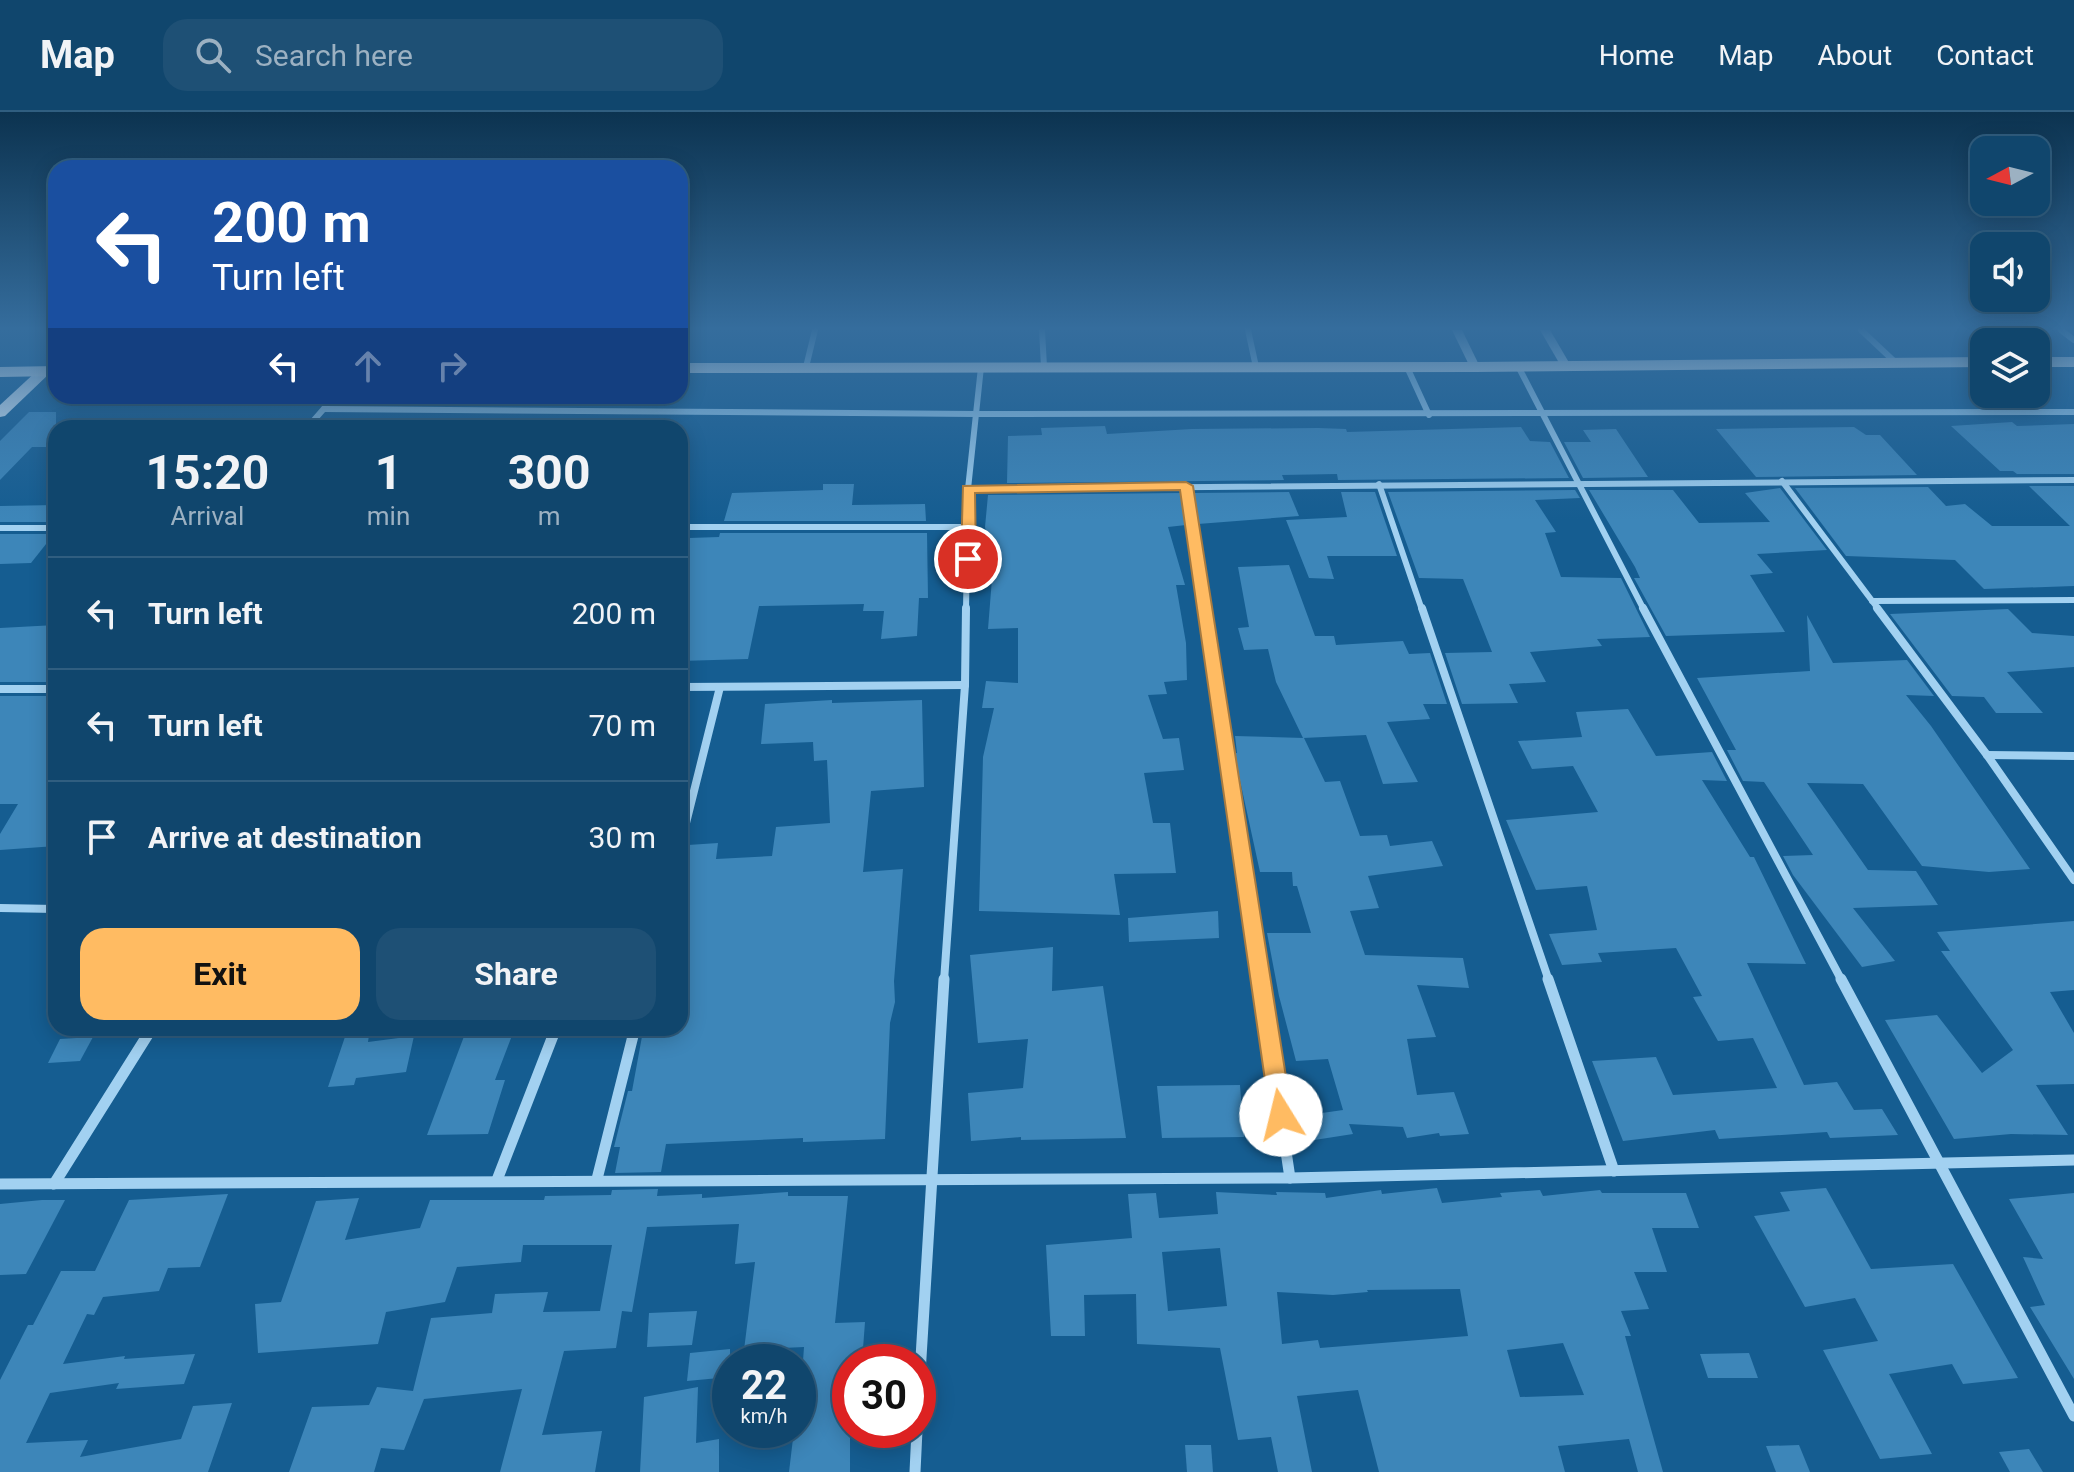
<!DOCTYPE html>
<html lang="en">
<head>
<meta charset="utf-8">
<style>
	:root { --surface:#10466d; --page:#1e5075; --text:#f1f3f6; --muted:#9cb1c2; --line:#305e80; --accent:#ffbb62 }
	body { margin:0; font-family:Roboto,sans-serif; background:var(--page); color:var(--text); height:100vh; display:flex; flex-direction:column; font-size:30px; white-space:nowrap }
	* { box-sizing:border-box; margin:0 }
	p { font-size:26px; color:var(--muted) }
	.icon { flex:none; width:44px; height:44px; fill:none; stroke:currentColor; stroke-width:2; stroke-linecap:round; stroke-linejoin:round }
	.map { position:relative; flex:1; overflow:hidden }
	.sheet { position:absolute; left:48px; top:308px; width:640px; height:616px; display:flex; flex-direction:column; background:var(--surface); border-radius:24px; box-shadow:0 4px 20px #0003,0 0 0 2px var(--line) }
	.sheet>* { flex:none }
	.guide { position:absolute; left:48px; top:48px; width:640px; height:244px; border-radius:24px; box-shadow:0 4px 20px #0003,0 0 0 2px var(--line); background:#1a4fa0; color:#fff; overflow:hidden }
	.needle { width:52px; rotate:263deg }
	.tools { position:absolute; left:1970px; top:24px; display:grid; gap:16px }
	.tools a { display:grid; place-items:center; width:80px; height:80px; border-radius:16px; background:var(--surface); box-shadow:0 4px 20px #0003,0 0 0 2px var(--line); font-size:40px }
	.speed { position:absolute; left:712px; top:1232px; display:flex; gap:16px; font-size:40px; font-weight:700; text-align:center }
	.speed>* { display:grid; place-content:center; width:104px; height:104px; border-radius:50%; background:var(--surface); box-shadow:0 4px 20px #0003,0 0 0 2px var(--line); line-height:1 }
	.speed small { font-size:20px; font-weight:400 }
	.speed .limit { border:12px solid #d22; background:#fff; color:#111 }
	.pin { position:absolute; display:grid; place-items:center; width:68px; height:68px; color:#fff; margin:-34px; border:4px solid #fff; border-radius:50%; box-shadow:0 2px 8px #0007 }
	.me { position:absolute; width:88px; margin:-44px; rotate:351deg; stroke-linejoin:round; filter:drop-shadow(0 0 6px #0008) }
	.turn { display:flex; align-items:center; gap:28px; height:168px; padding:0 32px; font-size:36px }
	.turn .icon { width:104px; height:104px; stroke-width:2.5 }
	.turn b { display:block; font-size:56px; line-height:68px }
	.lanes { display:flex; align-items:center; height:76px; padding:0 32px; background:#0003; justify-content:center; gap:40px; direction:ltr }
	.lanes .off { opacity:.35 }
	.eta { display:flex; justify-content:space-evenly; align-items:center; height:136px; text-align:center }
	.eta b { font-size:48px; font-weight:700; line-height:56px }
	.action { display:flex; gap:16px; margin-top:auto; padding:16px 32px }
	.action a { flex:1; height:92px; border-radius:24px; background:var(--accent); color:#111; font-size:32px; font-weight:700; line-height:92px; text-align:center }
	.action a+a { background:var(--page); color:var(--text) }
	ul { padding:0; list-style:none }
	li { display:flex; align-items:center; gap:24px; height:112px; padding:0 32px; border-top:2px solid var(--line) }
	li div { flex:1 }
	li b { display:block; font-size:30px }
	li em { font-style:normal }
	header { display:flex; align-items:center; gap:48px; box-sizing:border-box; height:112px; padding:0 40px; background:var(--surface); border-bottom:2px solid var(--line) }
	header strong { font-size:38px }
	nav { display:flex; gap:44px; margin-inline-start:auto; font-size:28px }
	.search { width:560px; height:72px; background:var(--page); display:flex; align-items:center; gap:20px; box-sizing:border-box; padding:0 28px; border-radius:24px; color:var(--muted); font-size:30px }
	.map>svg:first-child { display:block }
	.building { fill:#3d86b9; fill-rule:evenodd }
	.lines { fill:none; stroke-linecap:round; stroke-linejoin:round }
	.street-far2 { stroke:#a2d1f1; stroke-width:6 }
	.street-far1 { stroke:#a2d1f1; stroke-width:8 }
	.street { stroke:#a2d1f1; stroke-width:11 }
	.secondary { fill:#d1e9fb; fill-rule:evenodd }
	.primary { fill:#ecf6ff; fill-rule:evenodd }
	.highway { fill:#fff; fill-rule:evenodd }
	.route { fill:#ffbb62; stroke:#a67a40; stroke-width:2 }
</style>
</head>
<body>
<header>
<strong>Map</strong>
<div class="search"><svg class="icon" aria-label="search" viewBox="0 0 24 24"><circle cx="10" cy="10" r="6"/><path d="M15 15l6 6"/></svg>Search here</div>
<nav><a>Home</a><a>Map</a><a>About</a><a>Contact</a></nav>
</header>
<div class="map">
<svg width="2074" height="1360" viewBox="0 0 2074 1360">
	<rect width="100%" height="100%" fill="#155d91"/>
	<g class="building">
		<polygon points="29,300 56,300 56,335 32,335 0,368 0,329"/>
		<polygon points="2012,310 2017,314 2074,312 2074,362 2017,362 2013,359 2000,359 1951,314"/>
		<polygon points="1105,314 1107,322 1192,317 1318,316 1346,317 1347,320 1521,315 1530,329 1550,330 1569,366 1338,368 1337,362 1282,363 1284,368 1007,371 1008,324 1042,323 1041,316"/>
		<polygon points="1854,315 1866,323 1880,323 1917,363 1756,365 1716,317"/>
		<polygon points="1616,317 1648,365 1583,366 1564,330 1591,330 1583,318"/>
		<polygon points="823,372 854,372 852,393 925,392 926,409 724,409 732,381 823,378"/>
		<polygon points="2029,374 2074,374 2074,474 1984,477 1955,448 1846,444 1795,376 1928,375 1946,394 1965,392 1992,414 2070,414"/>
		<polygon points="1780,376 1827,438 1757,442 1773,461 1750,463 1785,520 1666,524 1634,466 1640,466 1635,455 1589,378 1673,378 1699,411 1770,410 1745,381"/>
		<polygon points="1575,378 1580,386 1535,388 1556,420 1545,421 1561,465 1621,466 1650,525 1597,527 1602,534 1530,540 1546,570 1509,572 1518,591 1462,592 1445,541 1492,540 1463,467 1419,466 1388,380"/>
		<polygon points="1289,380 1299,404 1198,412 1193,381"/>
		<polygon points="1341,380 1375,380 1397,444 1327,444 1334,467 1309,466 1286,408 1347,405"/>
		<polygon points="1181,381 1186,413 1168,415 1185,473 1176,473 1186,531 1187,568 1164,570 1167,582 1148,583 1163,627 1179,626 1184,658 1144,661 1153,711 1170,711 1176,761 1114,762 1120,803 979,799 983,645 994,596 982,596 986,569 1018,571 1018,516 988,517 993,454 985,415 988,383"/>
		<polygon points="56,393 56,410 0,410 0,394"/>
		<polygon points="720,421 927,421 928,486 919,486 917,524 881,527 884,499 863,499 864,492 759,494 748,547 680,549 680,447 684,446 689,426 719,425"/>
		<polygon points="0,422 54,422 31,451 0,452"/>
		<polygon points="1289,453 1315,524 1334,524 1336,533 1403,529 1409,542 1430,541 1447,592 1423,592 1430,607 1387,610 1418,670 1383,672 1366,623 1303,626 1276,570 1268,537 1244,538 1238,516 1249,515 1238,455"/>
		<polygon points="2008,497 2032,521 2074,524 2074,555 2007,560 2043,601 1996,601 1984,585 1952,584 1890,502"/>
		<polygon points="1807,503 1833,551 1907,548 1934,584 1906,583 1931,614 2030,757 1989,760 1922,754 1863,672 1807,671 1868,758 1916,759 1938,793 1853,796 1895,849 1862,855 1793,763 1783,744 1813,743 1764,670 1743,669 1727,638 1736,638 1697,566 1810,559"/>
		<polygon points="56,513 56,570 0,570 0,516"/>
		<polygon points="0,584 56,584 56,734 0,738 0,722 18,692 0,692"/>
		<polygon points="832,588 832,591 922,588 924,675 871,679 863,760 903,757 894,869 895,890 890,911 885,1027 803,1030 803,1026 666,1032 661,1060 615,1061 620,1035 614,1035 628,979 632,979 643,919 680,916 680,742 686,739 688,733 718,731 716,747 772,744 776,715 830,711 827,648 814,649 813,630 761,632 765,592"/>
		<polygon points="1628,597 1656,644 1712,640 1727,669 1702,668 1750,745 1754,745 1806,852 1747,851 1804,973 1837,970 1854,998 1882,997 1898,1023 1830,1026 1827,1020 1719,1027 1715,1018 1623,1029 1592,949 1656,945 1673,983 1777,976 1753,926 1718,929 1693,885 1702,884 1676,836 1598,841 1602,850 1562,853 1549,822 1597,818 1587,774 1536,778 1506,708 1598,700 1573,654 1532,657 1518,629 1582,625 1576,600"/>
		<polygon points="1235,624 1304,626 1325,670 1340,669 1360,724 1387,723 1390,734 1432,729 1443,754 1368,764 1379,796 1350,799 1365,843 1463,846 1469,876 1417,873 1436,925 1407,927 1417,983 1454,980 1469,1022 1440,1024 1439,1021 1407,1026 1403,1015 1349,1012 1353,1022 1308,1029 1301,1004 1343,998 1328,947 1296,949 1279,884 1267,821 1311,821 1297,774 1293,774 1292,760 1260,760 1234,641 1237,641"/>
		<polygon points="1218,799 1219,826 1129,830 1128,806"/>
		<polygon points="2074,809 2074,878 2050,880 2074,921 2074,972 2036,973 2068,1023 2011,1022 1954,1027 1885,908 1937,903 1982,961 2013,938 1941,839 1950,839 1937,820"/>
		<polygon points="1053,835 1052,879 1103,874 1126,1026 1021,1028 1021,1025 971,1029 968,981 1023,976 1028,927 978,931 970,843"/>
		<polygon points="348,916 370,916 368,930 414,924 406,960 356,966 354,973 328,975"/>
		<polygon points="466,919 513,921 495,968 505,968 488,1022 427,1023"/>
		<polygon points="93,925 80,949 48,951 60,927"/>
		<polygon points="1240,973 1244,1025 1162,1026 1157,974"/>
		<path d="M1437,1076l5,15 60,-6 -2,-4 40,-3 3,6 57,-6 2,3h84l13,35h-47l15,44h-33l15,37 -28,2 10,25h-6l38,136h-25l-9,-33 -71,7 7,26h-186l-21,-82 -61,6 15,76h-34l-7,-35 -33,3 -18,-92 -83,-4 -1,-50 -52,1 1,41h-34l-5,-91 86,-7 -4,-44 28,-1 3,25 59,-4 -2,-22 61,3 -1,-3 49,1 1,5 55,-8 1,4zM1220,1136l7,58 -59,5 -6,-59zM1460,1177l8,47 -148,12 -2,-8 -36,4 -5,-52 56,3 35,-3 -1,-2zM1563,1231l21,52 -64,2 -13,-47z"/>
		<polygon points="1826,1076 1871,1157 1953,1152 2018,1266 1963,1272 1952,1252 1889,1262 1932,1342 1880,1347 1823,1238 1878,1229 1855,1186 1805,1195 1754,1104 1790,1099 1780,1080"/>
		<polygon points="658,1077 657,1084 702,1082 702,1086 788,1080 788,1084 848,1084 835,1211 865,1210 862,1250 850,1250 850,1360 789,1360 794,1318 798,1318 804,1235 744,1238 755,1150 735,1152 739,1112 647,1115 632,1200 622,1199 616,1236 564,1239 542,1323 602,1319 595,1360 500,1360 522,1277 424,1287 404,1338 381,1336 374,1360 289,1360 312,1295 369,1293 377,1275 413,1279 431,1206 492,1201 495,1182 548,1180 543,1200 600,1199 612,1133 523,1133 521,1150 457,1155 445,1190 386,1200 378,1232 258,1241 255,1192 281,1190 316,1089 359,1086 345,1128 420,1116 430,1088 544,1088 545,1084 611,1083 612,1078"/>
		<polygon points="2074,1081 2074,1267 2030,1195 2045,1193 2023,1145 2043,1147 2009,1087"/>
		<polygon points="228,1082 200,1155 168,1156 159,1179 103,1185 94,1203 87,1202 63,1252 125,1244 124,1247 195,1242 184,1272 116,1277 119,1271 50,1281 26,1331 88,1328 80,1345 181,1327 193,1294 232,1291 208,1360 0,1360 0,1268 28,1213 33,1213 61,1159 95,1159 129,1088"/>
		<polygon points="42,1088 65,1088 26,1162 0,1163 0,1092"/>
		<polygon points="697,1199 692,1233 647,1235 649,1201"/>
		<polygon points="730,1237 730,1265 687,1269 690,1241"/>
		<polygon points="1749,1241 1758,1266 1708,1266 1700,1242"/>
		<polygon points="698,1275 696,1331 719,1327 719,1360 640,1360 644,1285"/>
		<polygon points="1185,1333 1211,1333 1213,1360 1187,1360"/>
		<polygon points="1799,1333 1810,1360 1776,1360 1766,1334"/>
		<polygon points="2029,1337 2043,1360 2010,1360 1999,1340"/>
	</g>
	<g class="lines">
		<g class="street-far2">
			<polyline points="1042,218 1044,255"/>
			<polyline points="1248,218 1256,255"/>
			<polyline points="1861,218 1895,250"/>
			<polyline points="2061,218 2074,228"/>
			<polyline points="1518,254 1644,498"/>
			<polyline points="806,255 815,218"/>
			<polyline points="1407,255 1429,303"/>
			<polyline points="324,297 976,302 2074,300"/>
			<polyline points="307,316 335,284"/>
			<polyline points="1782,369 1879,498"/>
			<polyline points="1379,372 1422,498"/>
			<polyline points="1186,374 1205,498"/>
			<polyline points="968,377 2074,368"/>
			<polyline points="680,415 969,415"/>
			<polyline points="0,416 56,416"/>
			<polyline points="1872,489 2074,488"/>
			<polyline points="966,498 968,377 981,255"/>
		</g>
		<g class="street-far1">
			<polyline points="1204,496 1260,869"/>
			<polyline points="1422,496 1549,869"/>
			<polyline points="1643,496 1842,869"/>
			<polyline points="1877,496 1987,643 2074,768"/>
			<polyline points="680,575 965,573"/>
			<polyline points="0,577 56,577"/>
			<polyline points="1987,643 2074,644"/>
			<polyline points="680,735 720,575"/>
			<polyline points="0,796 56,797"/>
			<polyline points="944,869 965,573 966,496"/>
		</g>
		<g class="street">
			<polyline points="1260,867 1290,1066"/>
			<polyline points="1548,867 1614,1059"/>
			<polyline points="1841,867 2074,1304"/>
			<polyline points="597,1067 635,916"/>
			<polyline points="497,1068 556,916"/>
			<polyline points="0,1072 1290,1066 2074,1048"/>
			<polyline points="54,1072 152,916"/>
			<polyline points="918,1295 944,867"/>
			<polyline points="915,1360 917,1318"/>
		</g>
		<g class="secondary">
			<polygon points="1452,218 1462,218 1480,255 1479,257 1470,255"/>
			<polygon points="1540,218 1550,218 1571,254 1570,256 1562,256"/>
		</g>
		<polygon class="primary" points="39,257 51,260 5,304 0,305 0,293"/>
		<g class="highway">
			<polygon points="1984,245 1984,255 1475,260 680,261 680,251 1475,250"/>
			<rect x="2036" y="245" width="38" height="10"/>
			<polygon points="56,254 56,264 0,265 0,255"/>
		</g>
	</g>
	<linearGradient id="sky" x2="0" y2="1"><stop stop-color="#0c3350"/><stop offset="0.53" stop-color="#356d9d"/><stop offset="1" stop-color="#356d9d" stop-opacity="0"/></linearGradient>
	<rect width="2074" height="408" fill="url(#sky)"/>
	<polygon class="route" points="1186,370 1193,374 1292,1003 1289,1011 1281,1014 1273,1011 1270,1003 1180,378 975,381 976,447 968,451 961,447 963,374"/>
</svg>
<div class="tools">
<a><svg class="needle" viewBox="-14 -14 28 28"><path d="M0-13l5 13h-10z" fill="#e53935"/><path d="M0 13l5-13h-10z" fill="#9cb1c2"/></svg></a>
<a><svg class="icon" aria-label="sound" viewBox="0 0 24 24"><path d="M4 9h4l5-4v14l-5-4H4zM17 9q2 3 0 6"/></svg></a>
<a><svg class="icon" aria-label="layers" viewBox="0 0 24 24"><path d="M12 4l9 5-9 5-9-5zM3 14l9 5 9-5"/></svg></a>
</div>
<div class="speed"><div>22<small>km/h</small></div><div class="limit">30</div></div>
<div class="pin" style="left:968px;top:447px;background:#d93025"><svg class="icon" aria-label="arrive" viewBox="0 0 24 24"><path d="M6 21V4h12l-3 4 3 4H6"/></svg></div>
<svg class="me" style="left:1281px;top:1003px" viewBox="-20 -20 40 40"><circle r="19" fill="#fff"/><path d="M0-13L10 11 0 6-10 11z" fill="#ffbb62"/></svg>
<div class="guide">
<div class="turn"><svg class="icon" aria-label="left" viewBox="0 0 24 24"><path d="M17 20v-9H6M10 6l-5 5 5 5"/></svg><div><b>200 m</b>Turn left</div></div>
<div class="lanes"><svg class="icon" aria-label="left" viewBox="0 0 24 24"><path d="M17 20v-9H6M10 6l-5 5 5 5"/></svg><svg class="icon off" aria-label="ahead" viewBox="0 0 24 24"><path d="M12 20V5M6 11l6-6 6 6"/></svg><svg class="icon off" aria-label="right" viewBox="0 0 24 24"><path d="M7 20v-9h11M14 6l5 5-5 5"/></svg></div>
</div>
<section class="sheet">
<div class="eta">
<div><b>15:20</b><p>Arrival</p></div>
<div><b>1</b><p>min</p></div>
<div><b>300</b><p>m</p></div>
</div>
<ul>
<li><svg class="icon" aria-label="left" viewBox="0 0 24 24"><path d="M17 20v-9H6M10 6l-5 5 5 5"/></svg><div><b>Turn left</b></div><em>200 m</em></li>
<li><svg class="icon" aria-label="left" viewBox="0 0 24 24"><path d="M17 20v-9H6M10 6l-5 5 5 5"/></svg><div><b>Turn left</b></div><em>70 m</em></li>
<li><svg class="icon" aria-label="arrive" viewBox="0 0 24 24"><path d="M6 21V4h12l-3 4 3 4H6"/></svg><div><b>Arrive at destination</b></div><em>30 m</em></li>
</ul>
<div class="action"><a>Exit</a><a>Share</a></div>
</section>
</div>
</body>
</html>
